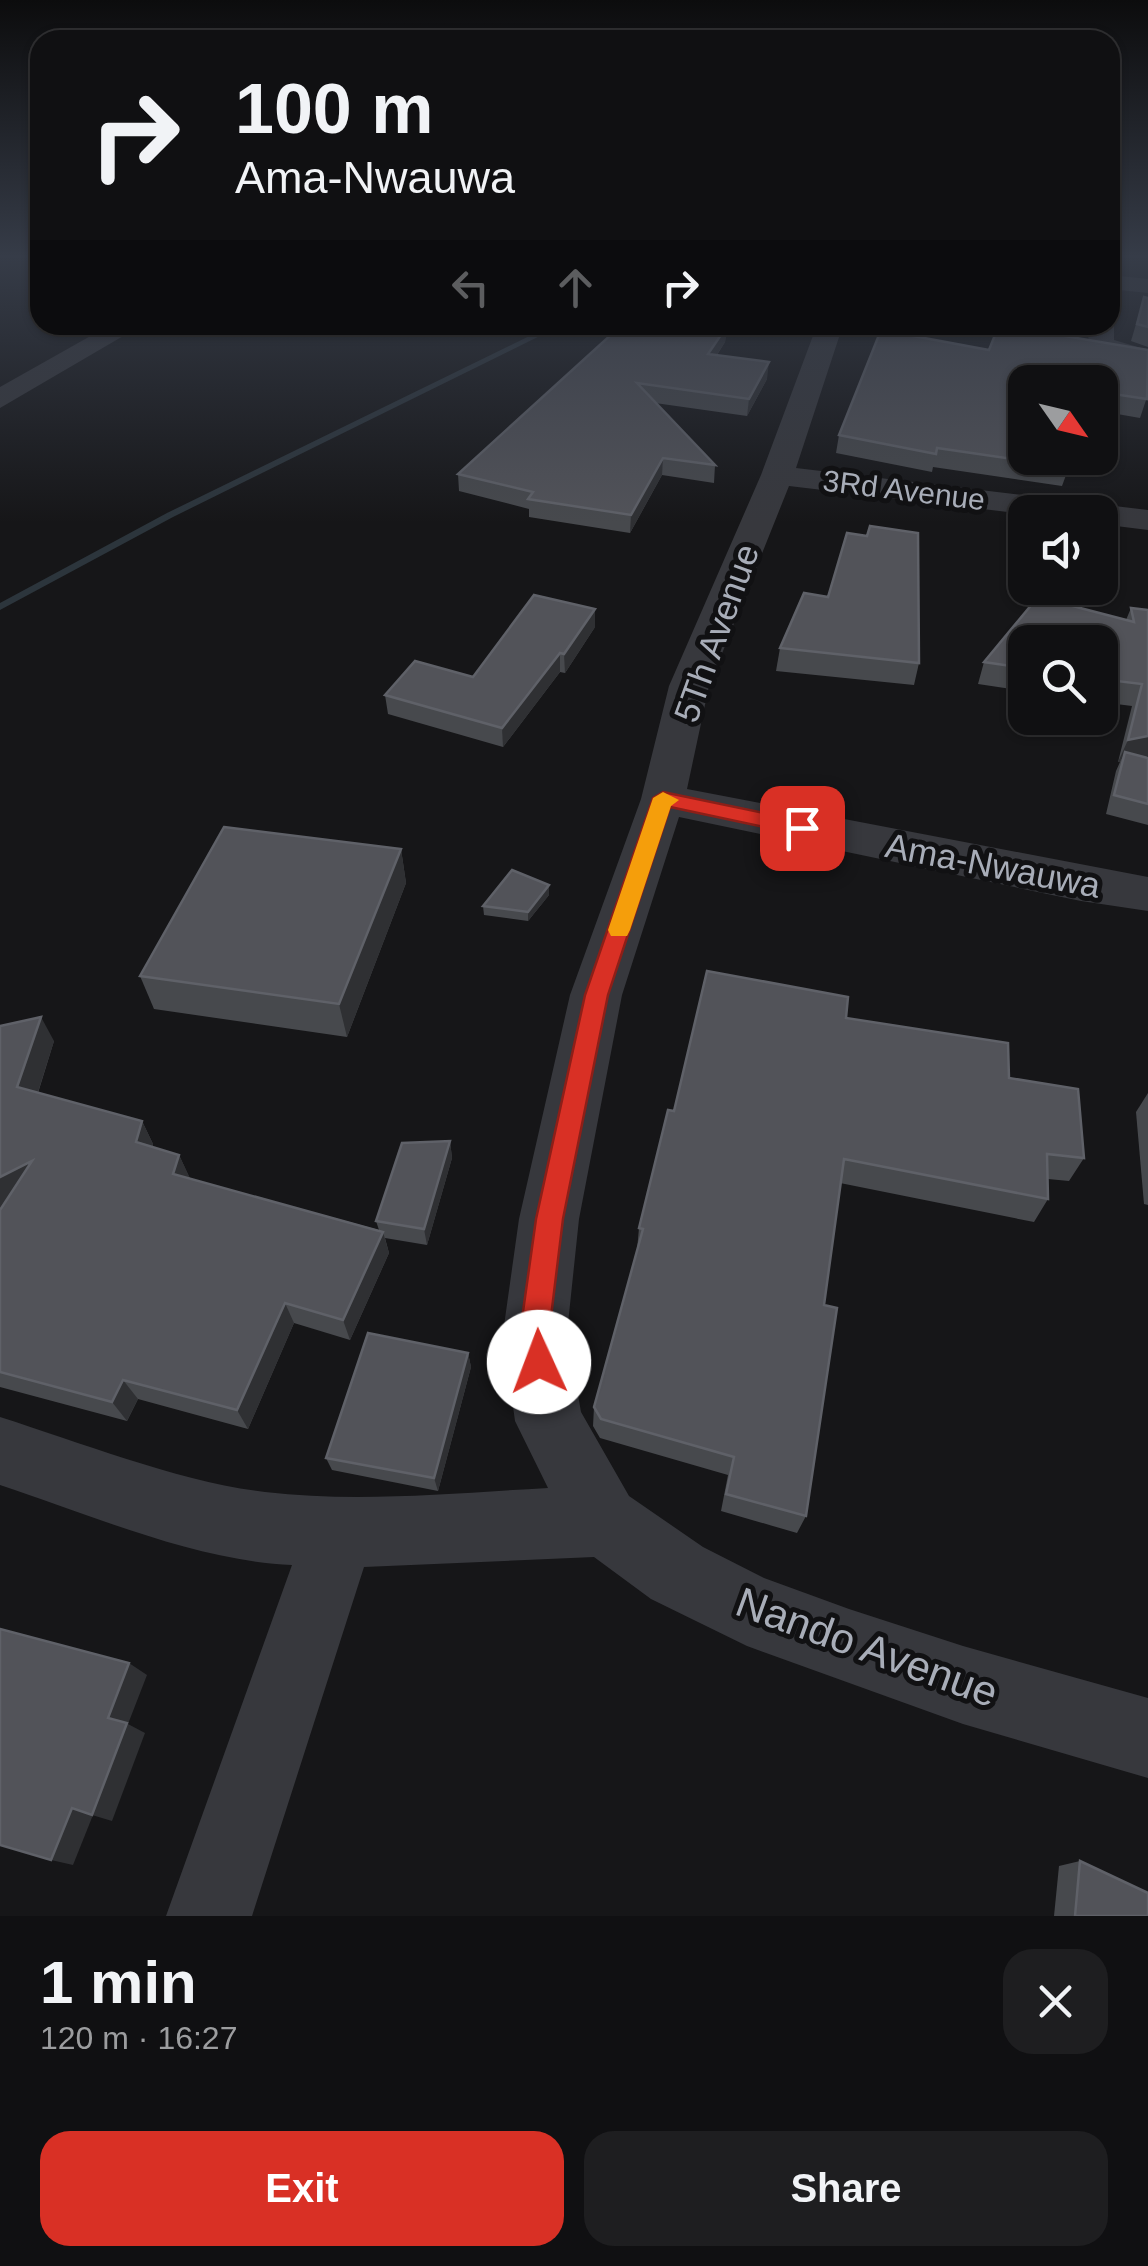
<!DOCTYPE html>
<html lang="en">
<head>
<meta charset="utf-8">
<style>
	:root { --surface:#101012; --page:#1e1e20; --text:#f1f3f6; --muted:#9c9d9f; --line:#303032; --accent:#d93025 }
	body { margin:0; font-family:Helvetica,sans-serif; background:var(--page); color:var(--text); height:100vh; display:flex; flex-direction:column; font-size:38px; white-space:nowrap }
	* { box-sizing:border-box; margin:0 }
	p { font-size:32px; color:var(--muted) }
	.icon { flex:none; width:55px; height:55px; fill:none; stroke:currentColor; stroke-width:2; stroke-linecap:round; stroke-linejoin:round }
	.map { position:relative; height:1916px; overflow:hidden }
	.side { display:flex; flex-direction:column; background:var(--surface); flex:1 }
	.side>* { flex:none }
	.top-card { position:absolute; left:30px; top:30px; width:1090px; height:305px; border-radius:30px; box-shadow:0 2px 8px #0004,0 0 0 2px var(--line); background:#101012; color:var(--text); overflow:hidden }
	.needle { width:65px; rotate:124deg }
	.fabs { position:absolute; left:1008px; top:365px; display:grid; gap:20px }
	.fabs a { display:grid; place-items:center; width:110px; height:110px; border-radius:20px; background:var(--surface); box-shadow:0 2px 8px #0004,0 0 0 2px var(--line); font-size:50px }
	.pin { position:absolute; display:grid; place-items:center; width:85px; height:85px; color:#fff; margin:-42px; border-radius:20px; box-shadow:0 5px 15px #0006 }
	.me { position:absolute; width:110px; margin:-55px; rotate:358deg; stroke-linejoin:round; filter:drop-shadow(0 0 8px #0008) }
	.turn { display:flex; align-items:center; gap:35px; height:210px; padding:0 40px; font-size:45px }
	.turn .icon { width:130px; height:130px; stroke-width:2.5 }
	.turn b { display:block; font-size:70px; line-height:85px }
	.lanes { display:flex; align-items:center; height:95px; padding:0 40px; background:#0003; justify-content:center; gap:50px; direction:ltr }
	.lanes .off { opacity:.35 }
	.round { display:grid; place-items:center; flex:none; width:105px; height:105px; border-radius:30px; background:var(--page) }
	.head { display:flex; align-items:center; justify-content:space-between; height:170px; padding:0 40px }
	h1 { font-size:60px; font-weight:700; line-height:75px }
	.cta { display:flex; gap:20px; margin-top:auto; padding:20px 40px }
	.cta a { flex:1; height:115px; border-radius:30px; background:var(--accent); color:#fff; font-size:40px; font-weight:700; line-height:115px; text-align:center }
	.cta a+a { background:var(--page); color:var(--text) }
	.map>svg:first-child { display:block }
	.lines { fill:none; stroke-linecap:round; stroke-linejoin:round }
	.stream { fill:#2c353c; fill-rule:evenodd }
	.minor { fill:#37383d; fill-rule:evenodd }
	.wall { fill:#47494d }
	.shaded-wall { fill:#2f3033 }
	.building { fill:#525359; stroke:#5f6168; stroke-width:2.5 }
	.route { fill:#d93025; stroke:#8d1f18; stroke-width:2.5 }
	.slow { fill:#f59e0b }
	.labels { text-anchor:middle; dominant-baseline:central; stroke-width:10; stroke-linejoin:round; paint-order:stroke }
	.far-street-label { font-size:30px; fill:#a8adb8; stroke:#111113 }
	.street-label { font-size:35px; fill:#a8adb8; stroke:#111113 }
	.near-street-label { font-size:42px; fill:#a8adb8; stroke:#111113 }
</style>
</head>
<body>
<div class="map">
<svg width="1148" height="1916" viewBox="0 0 1148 1916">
	<rect width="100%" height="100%" fill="#161618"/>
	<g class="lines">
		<polygon class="stream" points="552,325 562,325 173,517 0,610 0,603 167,513"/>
		<g class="minor">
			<polygon points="1110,275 1148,279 1148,293 1110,289"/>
			<path d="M1110,319l4,6v15l34,10v16c-31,-5 -63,-2 -60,-41h22z"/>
			<polygon points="110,325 142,325 0,408 0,387"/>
			<path d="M817,325h26l-47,143 352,42v20l-48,-6v-12l-75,2 -236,-28 -80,200 -22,103 461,88v34l-67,-10 -402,-84 -57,178 -43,224 -12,114 14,79 48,84 74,51 61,31 85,31 114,37 185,52v80l-185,-54 -216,-78 -96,-47 -57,-42 -230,10 -112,349h-86l126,-351c-96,-4 -201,-50 -292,-80v-68c82,26 180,65 265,75 93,11 190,1 283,-4l-33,-67 -12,-88 16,-114 51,-224 71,-196 28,-113 92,-211z"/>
		</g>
	</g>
	<g class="wall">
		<polygon points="1144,297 1148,298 1148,347 1131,341"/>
		<polygon points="727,326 725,342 717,355 767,379 747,416 655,403 715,465 714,483 662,475 630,533 529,517 529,509 459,491 458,474 622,333"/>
		<polygon points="989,350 1148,394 1140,418 1100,411 1100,382 1025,382 1069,467 1062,486 933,467 932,472 836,453 839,435"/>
		<polygon points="828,597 919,663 914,685 776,671 780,648"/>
		<polygon points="1038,597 1126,620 1131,608 1148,610 1148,756 1144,757 1148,758 1148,825 1106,814 1116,771 1120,762 1118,762 1132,706 1100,702 1100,642 1025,642 1025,691 978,684 984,662"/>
		<polygon points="595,627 565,673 560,672 503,747 388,714 385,695 473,677"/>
		<polygon points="401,849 406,883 347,1037 154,1009 140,976"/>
		<polygon points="549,895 528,921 484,915 483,906"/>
		<polygon points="846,1018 1084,1158 1069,1181 1048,1179 1048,1199 1034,1222 840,1183 824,1305 806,1516 797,1533 721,1511 728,1475 600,1438 593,1426 594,1407 637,1250 639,1228 674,1111"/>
		<polygon points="0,1026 54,1041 38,1093 142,1121 153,1144 153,1147 179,1155 190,1179 379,1230 376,1221 450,1141 452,1158 427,1245 385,1238 389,1253 350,1340 294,1323 248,1429 138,1399 127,1421 0,1387 0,1210 3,1206 0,1208"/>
		<polygon points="1148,1093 1148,1205 1144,1204 1136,1112"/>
		<polygon points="468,1353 471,1367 438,1491 332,1470 326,1458"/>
		<polygon points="1080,1861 1148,1916 1054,1916 1059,1866"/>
	</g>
	<g class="shaded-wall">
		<polygon points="727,326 725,342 707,370 708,354"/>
		<polygon points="769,362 767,379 747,416 749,399"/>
		<polygon points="663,458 662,475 630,533 631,515"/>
		<polygon points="595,609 595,627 565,673 564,654"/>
		<polygon points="560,653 560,672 503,747 502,728"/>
		<polygon points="1148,736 1148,756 1123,761 1125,752 1120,762 1118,762 1128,740"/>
		<polygon points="401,849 406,883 347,1037 339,1004"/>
		<polygon points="549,885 549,895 528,921 528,912"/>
		<polygon points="41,1017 54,1041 32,1111 17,1087"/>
		<polygon points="142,1121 153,1144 149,1165 136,1142"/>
		<polygon points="450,1141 452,1158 427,1245 424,1229"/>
		<polygon points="179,1155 190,1178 184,1196 173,1174"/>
		<polygon points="32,1161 47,1183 0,1208 0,1177"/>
		<polygon points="383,1232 389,1253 350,1340 343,1320"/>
		<polygon points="285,1303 294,1323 248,1429 237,1410"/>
		<polygon points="468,1353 471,1367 438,1491 434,1478"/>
		<polygon points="123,1380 138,1399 127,1421 112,1402"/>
		<polygon points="129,1663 147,1675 128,1724 145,1733 112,1821 92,1815 108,1718"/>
		<polygon points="72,1808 93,1815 73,1865 51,1860"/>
	</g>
	<g class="building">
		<polygon points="1144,297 1148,298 1148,327 1137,324"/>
		<polygon points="628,325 716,325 727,326 708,354 769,362 749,399 637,383 715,465 663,458 631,515 528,499 533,492 458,474 614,332 622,333"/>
		<polygon points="999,325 1148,350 1147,399 1100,392 1100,382 1025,382 1025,458 1070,458 1069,467 937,448 936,454 839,435 881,330 989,350"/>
		<polygon points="870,526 918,533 919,663 780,648 804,593 828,597 847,533 867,536"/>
		<polygon points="534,595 595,609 564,654 560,653 502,728 385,695 415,661 473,677"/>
		<polygon points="1038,597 1134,622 1131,608 1148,610 1148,736 1128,740 1142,684 1100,679 1100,642 1025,642 1025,668 984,662"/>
		<polygon points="1125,752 1148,758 1148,804 1114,795"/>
		<polygon points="224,827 401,849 339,1004 140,976"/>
		<polygon points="512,870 549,885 528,912 483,906"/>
		<polygon points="707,971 848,997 846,1018 1008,1043 1009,1078 1078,1089 1084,1158 1047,1154 1048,1199 844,1159 824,1305 837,1308 806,1516 726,1494 734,1457 601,1419 594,1407 643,1229 639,1228 668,1110 674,1111"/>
		<polygon points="41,1017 17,1087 142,1121 136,1142 179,1155 173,1174 383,1232 343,1320 285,1303 237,1410 123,1380 112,1402 0,1372 0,1210 32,1161 0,1177 0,1026"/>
		<polygon points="450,1141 424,1229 376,1221 402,1143"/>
		<polygon points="368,1333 468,1353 434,1478 326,1458"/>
		<polygon points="0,1629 129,1663 108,1718 127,1723 92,1815 72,1808 51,1860 0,1845"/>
		<polygon points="1080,1861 1148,1893 1148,1916 1075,1916"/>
	</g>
	<linearGradient id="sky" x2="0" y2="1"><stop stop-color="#0c0c0d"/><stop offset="0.49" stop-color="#363c48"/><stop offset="1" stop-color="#363c48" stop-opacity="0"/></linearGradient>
	<rect width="1148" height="523" fill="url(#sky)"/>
	<polygon class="route" points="663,792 802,821 812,828 802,835 670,807 608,995 563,1219 549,1333 554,1362 550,1373 539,1377 529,1373 520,1333 536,1219 585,995 653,798"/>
	<polygon class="slow" points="663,792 679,800 671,806 630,930 627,936 611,936 608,930 653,798"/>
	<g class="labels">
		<g class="far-street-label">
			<text transform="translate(904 490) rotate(7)">3Rd Avenue</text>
		</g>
		<g class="street-label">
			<text transform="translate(716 633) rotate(-70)">5Th Avenue</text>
			<text transform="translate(993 865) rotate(11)">Ama-Nwauwa</text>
		</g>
		<g class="near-street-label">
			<text transform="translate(867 1647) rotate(20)">Nando Avenue</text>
		</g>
	</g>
</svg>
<div class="fabs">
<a><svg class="needle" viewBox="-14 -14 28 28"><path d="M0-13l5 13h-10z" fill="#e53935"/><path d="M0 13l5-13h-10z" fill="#9c9d9f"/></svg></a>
<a><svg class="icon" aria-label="sound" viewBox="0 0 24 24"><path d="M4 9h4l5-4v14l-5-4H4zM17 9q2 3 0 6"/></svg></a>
<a><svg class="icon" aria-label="search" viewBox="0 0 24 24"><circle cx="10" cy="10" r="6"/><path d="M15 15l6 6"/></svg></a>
</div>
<div class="pin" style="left:802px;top:828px;background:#d93025"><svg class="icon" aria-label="arrive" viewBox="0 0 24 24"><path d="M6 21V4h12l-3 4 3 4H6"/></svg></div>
<svg class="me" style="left:539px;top:1362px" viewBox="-20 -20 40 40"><circle r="19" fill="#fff"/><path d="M0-13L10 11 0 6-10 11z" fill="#d93025"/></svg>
<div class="top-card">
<div class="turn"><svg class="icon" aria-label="right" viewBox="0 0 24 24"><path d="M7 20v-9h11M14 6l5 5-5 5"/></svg><div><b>100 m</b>Ama-Nwauwa</div></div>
<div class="lanes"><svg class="icon off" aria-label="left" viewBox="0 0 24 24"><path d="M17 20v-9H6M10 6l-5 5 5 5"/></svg><svg class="icon off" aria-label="ahead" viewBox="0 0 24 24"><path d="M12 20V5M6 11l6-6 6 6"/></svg><svg class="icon" aria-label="right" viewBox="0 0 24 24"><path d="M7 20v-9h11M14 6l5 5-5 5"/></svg></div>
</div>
</div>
<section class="side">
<div class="head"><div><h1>1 min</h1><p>120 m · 16:27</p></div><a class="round"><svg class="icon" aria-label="close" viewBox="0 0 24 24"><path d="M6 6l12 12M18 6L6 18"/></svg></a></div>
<div class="cta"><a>Exit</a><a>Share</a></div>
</section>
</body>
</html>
